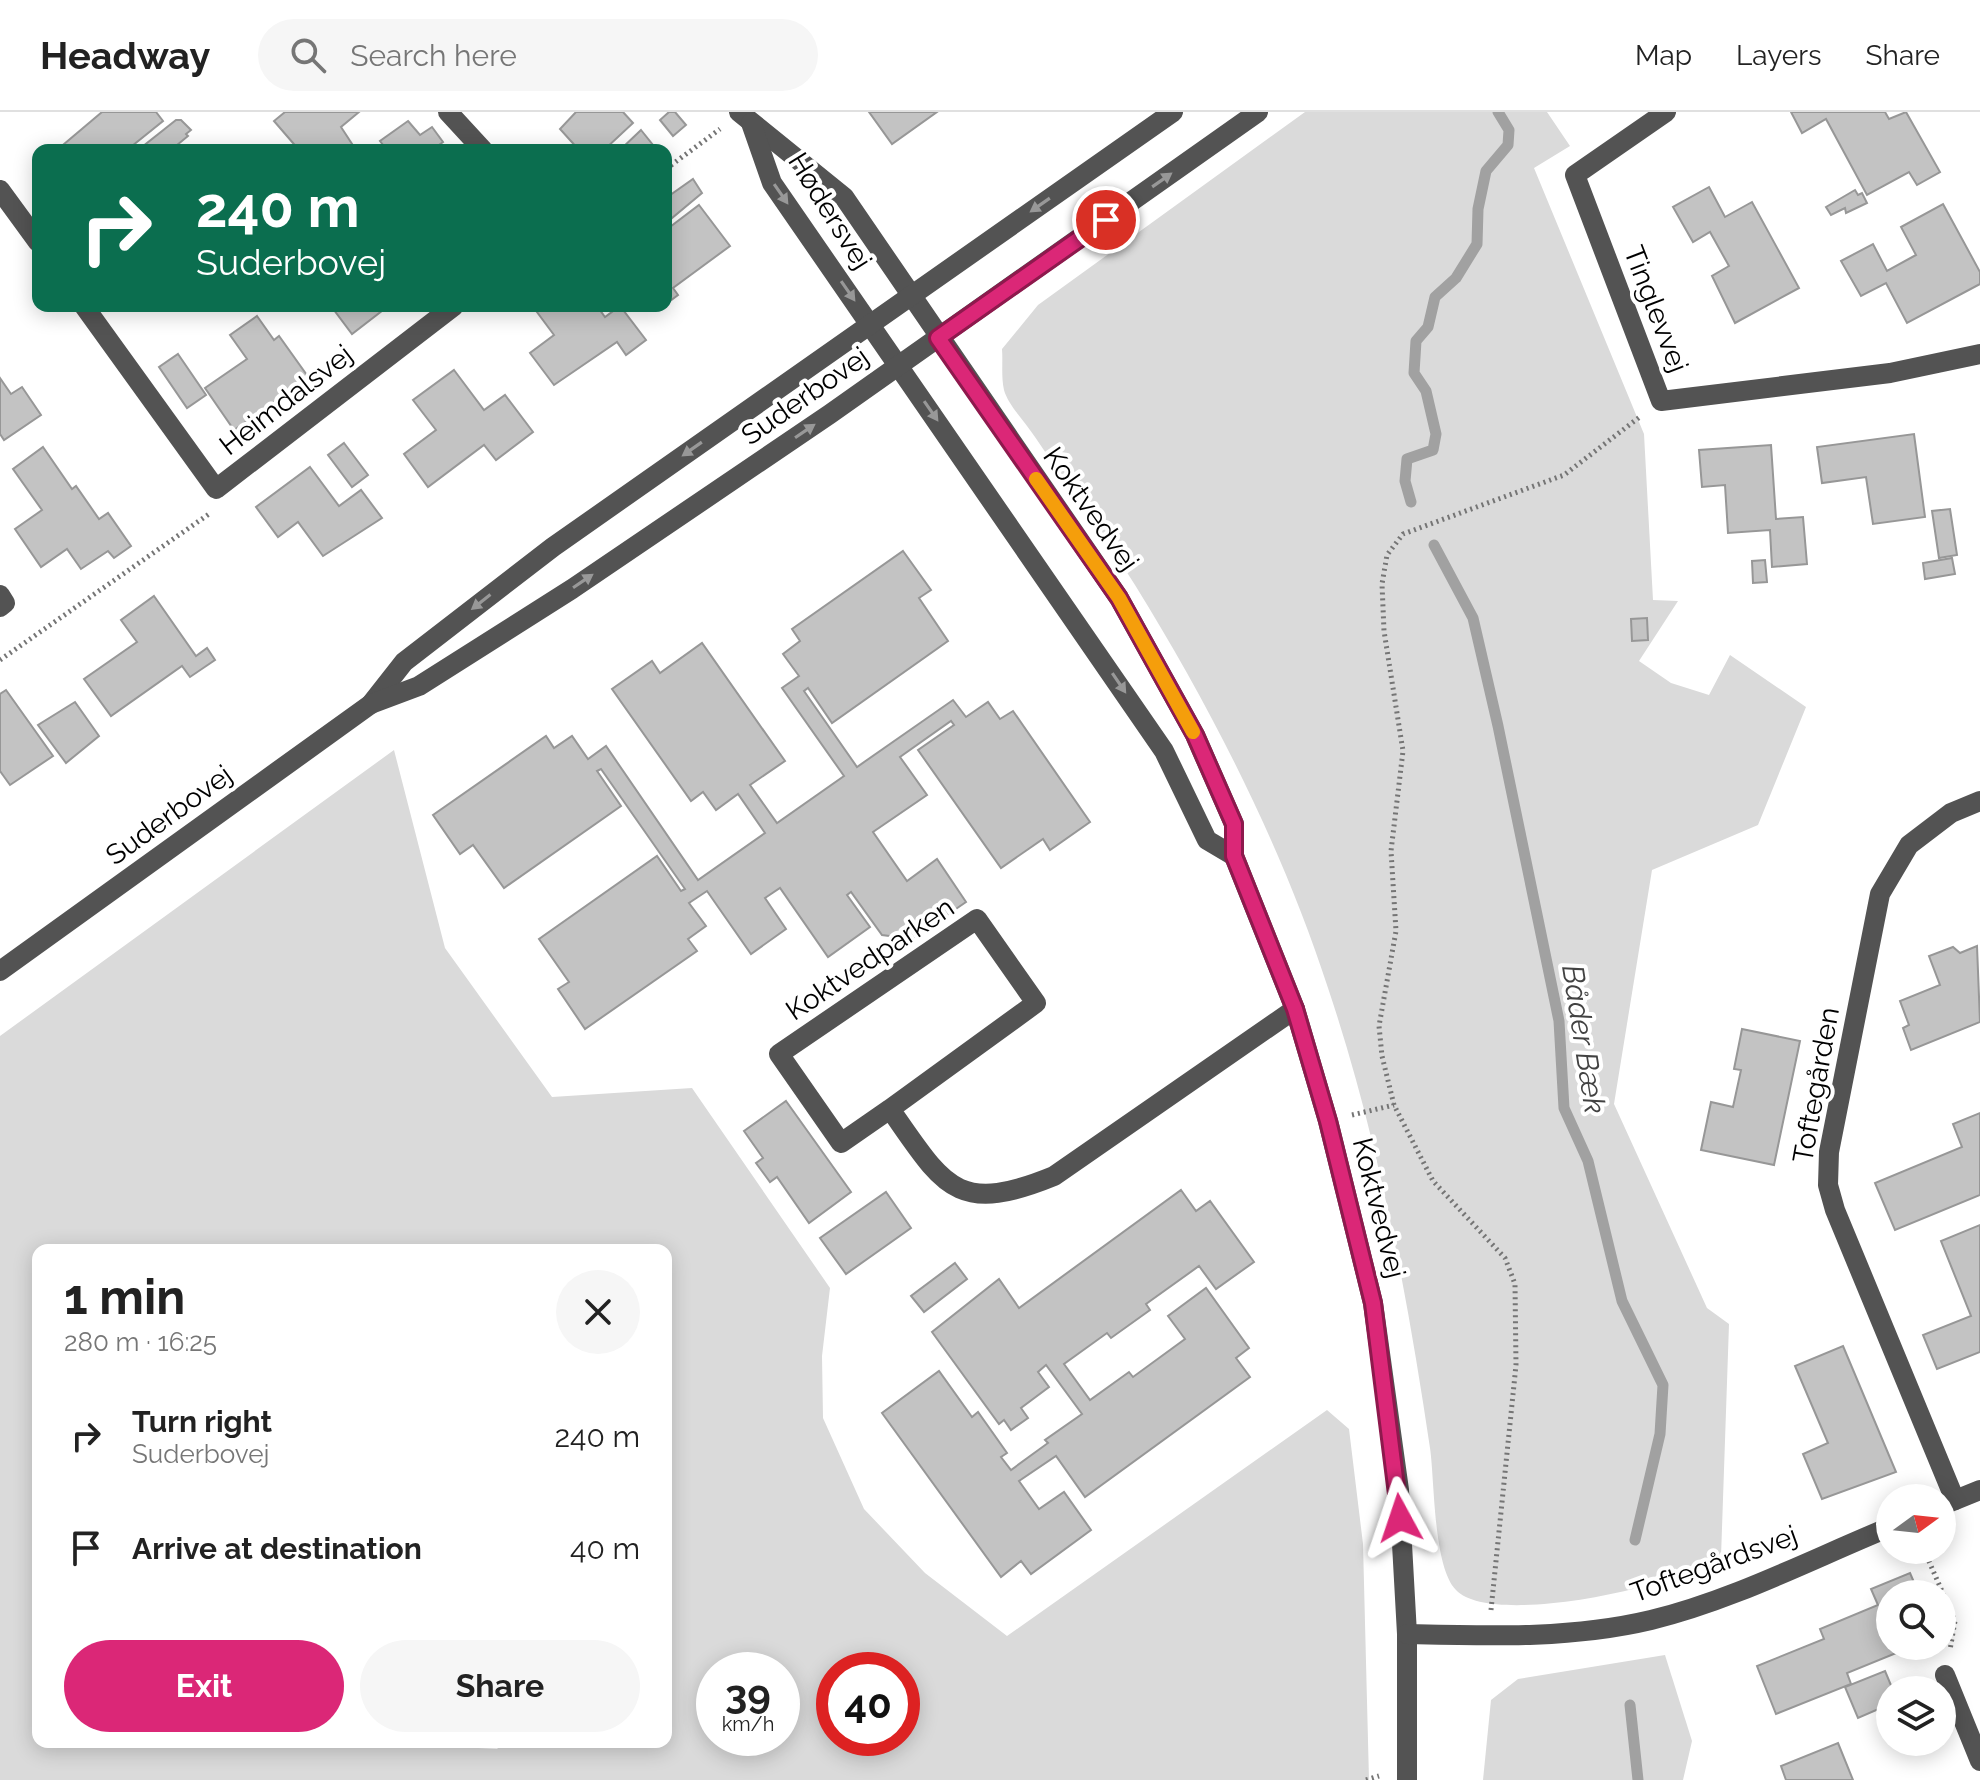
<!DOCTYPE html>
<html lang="en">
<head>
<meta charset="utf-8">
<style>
	:root { --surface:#fff; --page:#f6f6f6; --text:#222; --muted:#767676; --line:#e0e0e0; --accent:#db2777 }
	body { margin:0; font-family:Raleway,sans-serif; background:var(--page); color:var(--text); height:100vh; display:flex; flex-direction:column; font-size:30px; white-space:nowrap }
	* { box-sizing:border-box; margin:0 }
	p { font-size:26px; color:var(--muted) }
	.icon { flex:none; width:44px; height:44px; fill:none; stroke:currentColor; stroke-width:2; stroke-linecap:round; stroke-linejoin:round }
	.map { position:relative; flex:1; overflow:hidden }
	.details { position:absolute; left:32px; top:1132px; width:640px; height:504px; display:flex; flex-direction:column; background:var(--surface); border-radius:16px; box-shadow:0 4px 20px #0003 }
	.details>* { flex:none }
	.guide { position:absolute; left:32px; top:32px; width:640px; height:168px; border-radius:16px; box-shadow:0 4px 20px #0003; background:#0b6e4f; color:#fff; overflow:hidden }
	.needle { width:52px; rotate:75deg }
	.fabs { position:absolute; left:1876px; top:1372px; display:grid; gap:16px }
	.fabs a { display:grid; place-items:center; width:80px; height:80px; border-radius:50%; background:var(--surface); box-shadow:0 4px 20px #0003; font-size:40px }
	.speed { position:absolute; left:696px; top:1540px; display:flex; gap:16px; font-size:40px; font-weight:700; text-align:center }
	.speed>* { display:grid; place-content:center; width:104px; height:104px; border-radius:50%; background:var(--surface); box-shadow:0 4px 20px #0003; line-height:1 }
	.speed small { font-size:20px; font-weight:400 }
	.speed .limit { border:12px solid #d22; background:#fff; color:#111 }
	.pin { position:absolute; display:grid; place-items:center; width:68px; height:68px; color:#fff; margin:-34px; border:4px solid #fff; border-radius:50%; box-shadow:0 2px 8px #0007 }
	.me { position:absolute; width:88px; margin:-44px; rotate:355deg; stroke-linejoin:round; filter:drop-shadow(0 0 6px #0008) }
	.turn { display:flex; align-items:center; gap:28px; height:168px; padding:0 32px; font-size:36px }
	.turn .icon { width:104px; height:104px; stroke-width:2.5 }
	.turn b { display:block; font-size:56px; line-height:68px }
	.round { display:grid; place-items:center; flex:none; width:84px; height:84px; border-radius:42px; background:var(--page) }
	.overview { display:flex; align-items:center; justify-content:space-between; height:136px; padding:0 32px }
	h1 { font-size:48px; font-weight:700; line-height:60px }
	.primary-button { display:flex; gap:16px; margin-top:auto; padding:16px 32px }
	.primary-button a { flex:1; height:92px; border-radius:48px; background:var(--accent); color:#fff; font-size:32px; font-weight:700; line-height:92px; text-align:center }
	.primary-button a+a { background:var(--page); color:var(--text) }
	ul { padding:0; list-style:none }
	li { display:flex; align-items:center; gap:24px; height:112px; padding:0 32px }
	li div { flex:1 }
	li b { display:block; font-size:30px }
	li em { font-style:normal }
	header { display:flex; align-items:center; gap:48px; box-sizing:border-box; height:112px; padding:0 40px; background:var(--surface); border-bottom:2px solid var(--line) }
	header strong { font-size:38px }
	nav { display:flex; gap:44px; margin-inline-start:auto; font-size:28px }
	.search { width:560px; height:72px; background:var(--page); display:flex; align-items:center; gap:20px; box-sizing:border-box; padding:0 28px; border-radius:44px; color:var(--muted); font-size:30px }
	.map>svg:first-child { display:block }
	.green { fill:#dadada; fill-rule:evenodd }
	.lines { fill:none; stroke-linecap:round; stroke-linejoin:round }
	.stream { stroke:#a1a1a1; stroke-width:11 }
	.building { fill:#c3c3c3; stroke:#979797; stroke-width:2 }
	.path { stroke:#757575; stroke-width:5; stroke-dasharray:2 4; stroke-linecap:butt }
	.minor { stroke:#535353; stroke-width:20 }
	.oneway { fill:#989898 }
	.route-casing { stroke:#8e194d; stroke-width:20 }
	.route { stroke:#db2777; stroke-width:14 }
	.slow { stroke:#f59e0b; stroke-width:14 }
	.labels { text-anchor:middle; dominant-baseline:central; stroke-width:8; stroke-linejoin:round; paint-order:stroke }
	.street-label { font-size:28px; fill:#000; stroke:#fff }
	.water-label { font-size:30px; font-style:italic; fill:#424242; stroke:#fff }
</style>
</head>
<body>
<header>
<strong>Headway</strong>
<div class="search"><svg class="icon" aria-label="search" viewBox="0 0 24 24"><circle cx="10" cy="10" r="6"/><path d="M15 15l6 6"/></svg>Search here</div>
<nav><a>Map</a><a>Layers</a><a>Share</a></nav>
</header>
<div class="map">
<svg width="1980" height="1668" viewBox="0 0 1980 1668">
	<rect width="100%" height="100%" fill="#fff"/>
	<g class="green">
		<path d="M1305,0h242l23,34 -36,22 110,266 9,166 25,1 -39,60 32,22 38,12 21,-40 76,52 -48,118 -106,45 -38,234 93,204 22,16 -8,233c-41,29 -229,71 -265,33 -23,-24 -21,-107 -26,-142 -23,-155 -52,-311 -102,-460 -46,-141 -115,-277 -193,-403 -31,-50 -67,-99 -100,-148 -9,-14 -27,-32 -31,-47 -3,-13 -1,-28 -2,-41l36,-44z"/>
		<path d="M394,638l51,198 107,149 140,-9 138,200 -8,68 1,62 41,91 61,64 82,63 320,-226 22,19 14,115 6,236h-1369v-744zM38,1138h628v492h-162l-7,7 -19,-1 -5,-6h-435zM782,1558v68h-68v-68zM834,1558h68v68h-68z"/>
		<polygon points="1665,1543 1692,1629 1683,1668 1483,1668 1491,1588 1518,1567"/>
	</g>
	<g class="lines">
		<g class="stream">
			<polyline points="1411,390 1405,369 1407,347 1433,338 1436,322 1426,279 1414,261 1416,229 1428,215 1435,185 1456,166 1477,132 1478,97 1486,59 1508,33 1509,18 1498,0"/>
			<polyline points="1434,433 1473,506 1498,614 1559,909 1564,996 1588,1049 1622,1189 1663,1273 1660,1322 1635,1428"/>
			<polyline points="1630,1593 1638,1668"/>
		</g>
	</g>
	<g class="building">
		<polygon points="102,0 156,0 163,9 127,38 57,38"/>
		<polygon points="285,0 359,0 341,15 356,38 299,38 274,9"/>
		<polygon points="576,0 623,0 633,11 604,38 579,38 560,17"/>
		<polygon points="669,0 675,0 686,13 673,24 660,8"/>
		<polygon points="869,0 937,0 892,32"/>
		<polygon points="1791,0 1885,0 1889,7 1906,0 1940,60 1917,73 1909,60 1867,83 1826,7 1802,21"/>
		<polygon points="176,8 181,8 191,18 186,22 188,24 171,38 144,38 142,35"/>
		<polygon points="408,9 420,23 432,15 443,30 432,38 387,38 380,29"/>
		<polygon points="641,18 657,38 620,38"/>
		<polygon points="693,67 702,81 666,111 666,86"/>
		<polygon points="1709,75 1725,105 1752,90 1799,176 1735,211 1712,164 1729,154 1710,120 1693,130 1673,95"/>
		<polygon points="1855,78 1858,83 1862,81 1867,91 1846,101 1845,96 1831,103 1826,95"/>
		<polygon points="1943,92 1980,160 1980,172 1907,211 1886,171 1861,184 1841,149 1873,132 1887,159 1916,143 1901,115"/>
		<polygon points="699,93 730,134 673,176 678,183 666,192 666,118"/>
		<polygon points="331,194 387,194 387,195 352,222"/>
		<polygon points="537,194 597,194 605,205 620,194 646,228 626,243 617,230 554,273 530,241 554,223 534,196"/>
		<polygon points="257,204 274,228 279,224 309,266 234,318 205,276 247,247 230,223"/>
		<polygon points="178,242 206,283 187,296 159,255"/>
		<polygon points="454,258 484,298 505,283 533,320 496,348 484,333 428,375 404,342 436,318 413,288"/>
		<polygon points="0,266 11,282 22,275 41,303 4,328 0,322"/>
		<polygon points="1914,322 1925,405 1873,412 1866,365 1822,371 1817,335"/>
		<polygon points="344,331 368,363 352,375 328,343"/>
		<polygon points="1771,333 1776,407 1803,405 1807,452 1772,455 1770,418 1728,421 1725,373 1702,375 1699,338"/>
		<polygon points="43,335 72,377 76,374 99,407 108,401 131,434 114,446 108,439 81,457 67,437 41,455 15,417 42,398 13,357"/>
		<polygon points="310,355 339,394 361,378 382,406 323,444 298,410 278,425 256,395"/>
		<polygon points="1950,397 1957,443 1939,446 1932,399"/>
		<polygon points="903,439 931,478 919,486 948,529 832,611 808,576 804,579 857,655 953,588 966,605 988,590 1000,607 1013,599 1090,710 1050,738 1043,727 1001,756 918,638 954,613 951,609 900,645 927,683 873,720 907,769 937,747 966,790 912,827 882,823 851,780 847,783 870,815 828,845 780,776 765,786 786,817 751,842 707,779 689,791 706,814 688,827 697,839 585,917 558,877 569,870 539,827 657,744 681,779 685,777 601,657 597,659 621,694 504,776 473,733 460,742 433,703 546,624 554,636 572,624 588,647 606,634 698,768 765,721 738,682 716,698 703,680 691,689 612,577 652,549 660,561 702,531 785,649 750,673 777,711 844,664 782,576 799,564 783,542 800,529 792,517"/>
		<polygon points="1952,446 1955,462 1925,467 1923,451"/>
		<polygon points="1765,448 1767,470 1753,471 1752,449"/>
		<polygon points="154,484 196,544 207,536 215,548 190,565 182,554 111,604 84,567 137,530 121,508"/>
		<polygon points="1647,506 1648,528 1632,529 1631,507"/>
		<polygon points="6,578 53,644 10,673 0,659 0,582"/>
		<polygon points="75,590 99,624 66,651 38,613"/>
		<polygon points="1977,834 1980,910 1911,938 1903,916 1909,913 1900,889 1940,873 1929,844 1953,835 1960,841"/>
		<polygon points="1742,917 1800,929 1774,1053 1701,1038 1711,990 1733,995 1741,958 1734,957"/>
		<polygon points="786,989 851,1080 809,1111 777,1065 770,1070 756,1051 763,1046 744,1019"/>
		<polygon points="1980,1001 1980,1083 1895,1118 1875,1071 1962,1035 1953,1012"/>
		<polygon points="1181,1078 1196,1099 1210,1089 1254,1150 1216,1177 1199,1154 1146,1192 1150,1198 1111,1226 1107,1221 1064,1252 1090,1288 1129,1260 1133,1265 1185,1227 1168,1204 1206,1176 1249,1236 1236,1246 1250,1265 1085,1385 1056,1344 1019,1369 1039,1397 1064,1380 1091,1418 1031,1462 1021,1449 1001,1465 882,1301 939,1259 972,1305 978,1300 1007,1341 1001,1345 1011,1358 1048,1331 1045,1328 1082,1302 1046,1253 1038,1260 1049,1275 1021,1296 1028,1306 1011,1318 1004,1308 999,1312 932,1220 999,1167 1019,1196"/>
		<polygon points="886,1080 911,1116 846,1162 820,1126"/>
		<polygon points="1980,1113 1980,1240 1937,1257 1923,1223 1971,1204 1941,1129"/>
		<polygon points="955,1151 967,1167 924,1200 911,1184"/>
		<polygon points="1843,1234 1896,1360 1822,1387 1803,1342 1828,1331 1795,1254"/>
		<polygon points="1910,1461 1919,1482 1890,1482 1890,1534 1904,1534 1906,1537 1847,1561 1851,1572 1776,1602 1757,1554 1824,1527 1820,1517 1878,1493 1871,1477"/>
		<polygon points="1885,1559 1893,1578 1890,1578 1890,1592 1858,1606 1845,1575"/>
		<polygon points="1838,1631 1853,1668 1786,1668 1781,1654"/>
	</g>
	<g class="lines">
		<g class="path">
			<polyline points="666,57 720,17"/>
			<polyline points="0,548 209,402"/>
			<polyline points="1352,1003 1394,993"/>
			<polyline points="1924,1438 1955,1509 1950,1538"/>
			<polyline points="1491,1498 1516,1253 1515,1172 1505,1146 1433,1069 1394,993 1382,944 1379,914 1396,819 1391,739 1403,639 1384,519 1382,472 1387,443 1403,422 1564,363 1641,304"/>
			<polyline points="1366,1668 1379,1664"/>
		</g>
		<g class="minor">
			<polyline points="448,0 483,38"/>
			<polyline points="739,0 844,85 1119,486 1195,623 1234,712 1234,744 1295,897 1328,1009 1373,1191 1399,1378 1407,1522 1407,1668"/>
			<polyline points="1666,0 1575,63 1661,289 1890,261 1980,242"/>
			<polyline points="751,11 772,71 1164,639 1207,728 1234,744"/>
			<polyline points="0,78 38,130"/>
			<polyline points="84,194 216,377 454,194"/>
			<polyline points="0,483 5,491 0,495"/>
			<polyline points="371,592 404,550 553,435 1173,0"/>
			<polyline points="0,859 371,592 419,574 572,477 830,302 1258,0"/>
			<path d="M890,997l-49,34 -62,-89 198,-135 59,84 -146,106c54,77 66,107 164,67l241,-167"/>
			<polyline points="1955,1388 1835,1098 1828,1073 1829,1040 1880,782 1909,733 1951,701 1980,689"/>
			<polyline points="1943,1393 1980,1378"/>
			<path d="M1407,1522c82,2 164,5 244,-14 82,-20 161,-61 239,-93"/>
			<polyline points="1945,1563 1980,1649"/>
		</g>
	</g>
	<defs><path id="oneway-solid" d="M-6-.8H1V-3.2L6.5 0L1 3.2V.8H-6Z" transform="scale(2)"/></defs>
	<g class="oneway">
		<use href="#oneway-solid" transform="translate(1162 68) rotate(-35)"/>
		<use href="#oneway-solid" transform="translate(781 82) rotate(55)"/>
		<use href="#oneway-solid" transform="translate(1040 93) rotate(145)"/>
		<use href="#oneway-solid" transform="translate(848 179) rotate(55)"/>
		<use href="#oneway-solid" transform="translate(931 299) rotate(55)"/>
		<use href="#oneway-solid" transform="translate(805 319) rotate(-34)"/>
		<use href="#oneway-solid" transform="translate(692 337) rotate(145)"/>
		<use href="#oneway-solid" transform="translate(583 469) rotate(-34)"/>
		<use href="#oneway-solid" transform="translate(481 490) rotate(142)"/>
		<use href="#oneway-solid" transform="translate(1119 571) rotate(56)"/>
	</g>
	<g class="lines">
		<defs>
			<polyline id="route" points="1106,108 938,226 1119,486 1195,623 1234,712 1234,744 1295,897 1328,1009 1373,1191 1400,1406"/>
		</defs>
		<use href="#route" class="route-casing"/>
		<use href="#route" class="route"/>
		<polyline class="slow" points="1036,367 1119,486 1193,620"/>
	</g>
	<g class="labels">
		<g class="street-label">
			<text transform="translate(830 99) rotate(58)">Hødersvej</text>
			<text transform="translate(1656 197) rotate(69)">Tinglevvej</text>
			<text transform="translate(805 284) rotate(-35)">Suderbovej</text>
			<text transform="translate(286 288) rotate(-38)">Heimdalsvej</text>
			<text transform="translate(1091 397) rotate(55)">Koktvedvej</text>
			<text transform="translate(169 703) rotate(-36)">Suderbovej</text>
			<text transform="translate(870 847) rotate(-34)">Koktvedparken</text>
			<text transform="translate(1816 973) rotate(-80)">Toftegården</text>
			<text transform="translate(1379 1096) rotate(76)">Koktvedvej</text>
			<text transform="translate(1714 1452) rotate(-20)">Toftegårdsvej</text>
		</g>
		<g class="water-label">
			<text transform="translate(1584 927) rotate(81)">Båder Bæk</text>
		</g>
	</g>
</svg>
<div class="fabs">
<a><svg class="needle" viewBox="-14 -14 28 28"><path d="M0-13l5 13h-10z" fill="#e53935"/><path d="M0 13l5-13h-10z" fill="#767676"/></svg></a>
<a><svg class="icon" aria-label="search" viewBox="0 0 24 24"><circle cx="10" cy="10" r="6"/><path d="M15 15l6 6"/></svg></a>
<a><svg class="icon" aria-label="layers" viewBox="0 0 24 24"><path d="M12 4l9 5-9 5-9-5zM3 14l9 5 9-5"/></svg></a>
</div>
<div class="speed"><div>39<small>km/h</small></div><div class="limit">40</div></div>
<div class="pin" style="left:1106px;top:108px;background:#d93025"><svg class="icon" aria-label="arrive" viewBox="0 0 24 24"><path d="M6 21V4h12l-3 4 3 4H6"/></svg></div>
<svg class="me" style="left:1400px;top:1406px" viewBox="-20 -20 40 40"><path d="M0-17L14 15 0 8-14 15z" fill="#db2777" stroke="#fff" stroke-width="4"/></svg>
<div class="guide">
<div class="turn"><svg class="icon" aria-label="right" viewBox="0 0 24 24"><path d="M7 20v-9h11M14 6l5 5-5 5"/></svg><div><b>240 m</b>Suderbovej</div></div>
</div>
<section class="details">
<div class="overview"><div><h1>1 min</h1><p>280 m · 16:25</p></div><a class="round"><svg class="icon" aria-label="close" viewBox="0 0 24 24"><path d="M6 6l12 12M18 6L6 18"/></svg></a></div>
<ul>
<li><svg class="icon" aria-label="right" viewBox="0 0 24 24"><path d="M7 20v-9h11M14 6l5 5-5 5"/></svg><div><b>Turn right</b><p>Suderbovej</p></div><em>240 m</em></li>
<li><svg class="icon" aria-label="arrive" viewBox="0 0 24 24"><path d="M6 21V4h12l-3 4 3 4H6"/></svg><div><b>Arrive at destination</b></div><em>40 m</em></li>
</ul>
<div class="primary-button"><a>Exit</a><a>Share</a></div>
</section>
</div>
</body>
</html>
